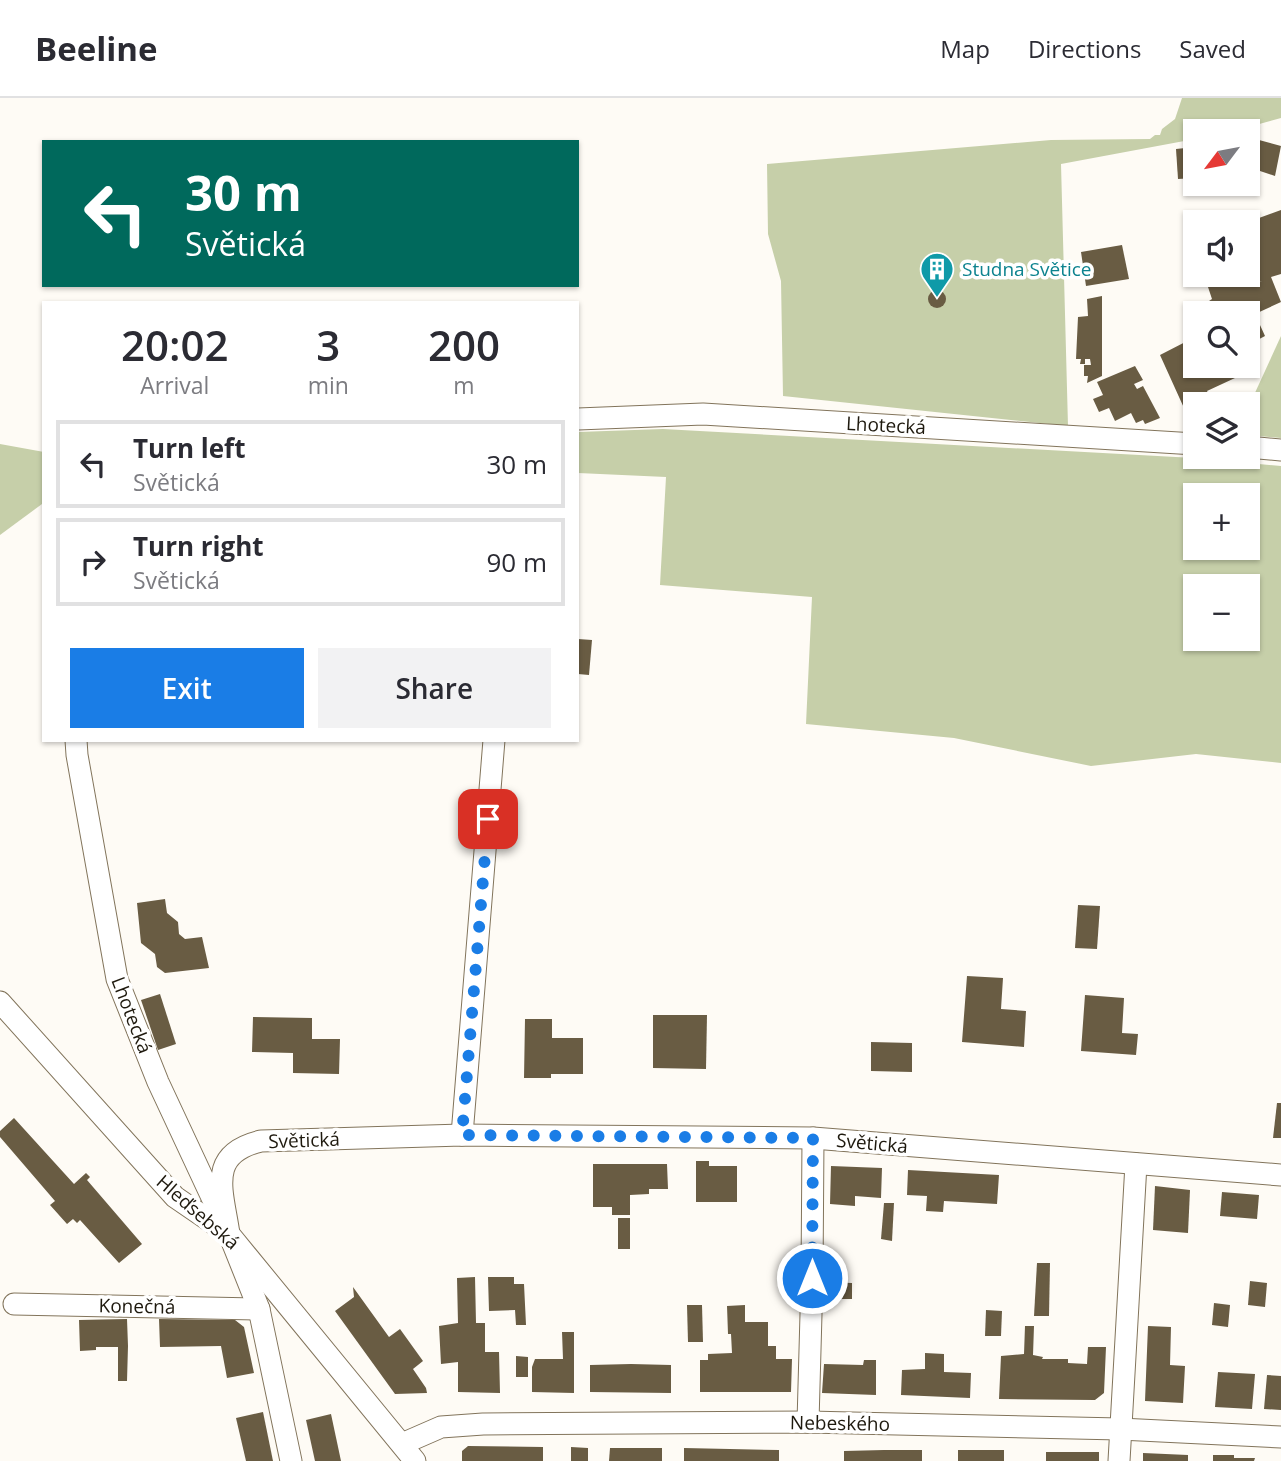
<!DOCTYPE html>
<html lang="en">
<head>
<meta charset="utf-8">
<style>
	:root { --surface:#fff; --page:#f2f2f3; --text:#2b2b33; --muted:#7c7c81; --line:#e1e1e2; --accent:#1a7de6 }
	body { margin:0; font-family:"Open Sans",sans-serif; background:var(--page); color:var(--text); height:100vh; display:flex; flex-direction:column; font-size:26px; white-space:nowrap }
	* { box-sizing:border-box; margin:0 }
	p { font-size:23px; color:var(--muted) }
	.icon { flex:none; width:38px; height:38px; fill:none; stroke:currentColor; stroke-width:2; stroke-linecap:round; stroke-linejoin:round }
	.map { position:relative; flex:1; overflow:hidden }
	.drawer { position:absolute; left:42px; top:203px; width:537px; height:441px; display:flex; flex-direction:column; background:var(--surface); border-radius:0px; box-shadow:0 2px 5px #0004 }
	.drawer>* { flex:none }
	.top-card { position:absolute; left:42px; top:42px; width:537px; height:147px; border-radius:0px; box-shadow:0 2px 5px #0004; background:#00695c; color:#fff; overflow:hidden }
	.needle { width:46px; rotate:238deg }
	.fabs { position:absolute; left:1183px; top:21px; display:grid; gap:14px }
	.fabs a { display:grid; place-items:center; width:77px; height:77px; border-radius:0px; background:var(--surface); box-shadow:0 2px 5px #0004; font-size:35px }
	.pin { position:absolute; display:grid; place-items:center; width:60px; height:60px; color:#fff; margin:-30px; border-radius:14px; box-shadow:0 4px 10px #0006 }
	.me { position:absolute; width:77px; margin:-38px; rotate:0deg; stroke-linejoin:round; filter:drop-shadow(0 0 5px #0008) }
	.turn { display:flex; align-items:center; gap:24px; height:147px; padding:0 28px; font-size:32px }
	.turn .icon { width:91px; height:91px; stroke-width:2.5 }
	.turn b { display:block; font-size:49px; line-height:60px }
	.eta { display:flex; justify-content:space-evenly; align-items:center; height:119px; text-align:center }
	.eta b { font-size:42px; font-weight:600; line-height:49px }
	.action { display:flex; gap:14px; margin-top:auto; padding:14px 28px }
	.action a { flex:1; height:80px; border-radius:0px; background:var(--accent); color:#fff; font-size:28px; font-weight:600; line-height:80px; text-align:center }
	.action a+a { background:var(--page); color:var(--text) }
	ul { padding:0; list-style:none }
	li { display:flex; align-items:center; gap:21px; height:88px; margin:0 14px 10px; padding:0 14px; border:4px solid var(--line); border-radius:0px }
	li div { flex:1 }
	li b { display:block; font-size:26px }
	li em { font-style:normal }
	header { display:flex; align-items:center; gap:42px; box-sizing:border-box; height:98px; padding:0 35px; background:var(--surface); border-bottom:2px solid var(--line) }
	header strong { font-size:33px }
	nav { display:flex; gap:38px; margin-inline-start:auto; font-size:24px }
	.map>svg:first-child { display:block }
	.green { fill:#c6cfa9; fill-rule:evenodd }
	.building { fill:#695c43 }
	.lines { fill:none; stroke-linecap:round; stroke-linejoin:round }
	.street-casing { stroke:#82745b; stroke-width:23 }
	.street { stroke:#fff; stroke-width:21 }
	.route { stroke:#1a7de6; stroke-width:12; stroke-dasharray:0 21.6 }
	.labels { text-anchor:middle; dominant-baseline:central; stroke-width:7; stroke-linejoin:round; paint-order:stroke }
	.culture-label { font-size:19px; fill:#0d838f; stroke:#fff; text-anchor:start }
	.street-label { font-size:19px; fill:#1e190e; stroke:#fff }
</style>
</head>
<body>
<header>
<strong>Beeline</strong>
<nav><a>Map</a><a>Directions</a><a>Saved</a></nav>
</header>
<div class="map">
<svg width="1281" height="1363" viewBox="0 0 1281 1363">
	<rect width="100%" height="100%" fill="#fefbf5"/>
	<g class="green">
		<polygon points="1182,0 1281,0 1281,20 1234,33 1195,33 1195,41 1061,66 1068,328 783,298 781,183 768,136 767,66 1051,42 1150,41 1155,37 1160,37 1162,31 1175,21"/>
		<polygon points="1281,238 1281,340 1248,337 1248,310"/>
		<path d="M663,331l531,29 87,8v297l-85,-9 -105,12 -137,-28 -148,-14 6,-127 -152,-12 6,-108 -88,-4v-41zM1195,397h53v53h-53zM1195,488h53v53h-53z"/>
		<polygon points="0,346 44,354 42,406 0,437"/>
	</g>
	<g class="building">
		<polygon points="1248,39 1281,48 1275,78 1260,73 1256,82 1248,81"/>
		<polygon points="1195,49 1195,80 1178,81 1176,51"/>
		<polygon points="1281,112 1281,176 1271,179 1281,204 1255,216 1265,238 1248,247 1248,215 1196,215 1212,209 1209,203 1212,201 1205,180 1212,177 1247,177 1251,188 1262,183 1253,186 1248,172 1248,124"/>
		<polygon points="1122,147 1129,181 1086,188 1081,154"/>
		<circle cx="937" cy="201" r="9"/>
		<polygon points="1102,198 1102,278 1087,285 1088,278 1084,278 1084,267 1091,267 1090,261 1085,261 1085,266 1080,266 1081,261 1076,261 1078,219 1088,218 1087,201"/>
		<polygon points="1195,239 1195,268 1235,268 1231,270 1235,280 1207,293 1208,295 1184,310 1160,257"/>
		<polygon points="1135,268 1143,282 1134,286 1137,291 1143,288 1160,320 1145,326 1143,322 1136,325 1131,315 1115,323 1109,310 1099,314 1093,301 1103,297 1097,284"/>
		<polygon points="578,541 592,542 589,577 578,576"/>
		<polygon points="165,801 167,815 178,824 179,836 185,841 202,839 209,870 165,875 157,869 155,856 141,845 137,805"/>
		<polygon points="1078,807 1100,808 1097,851 1075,850"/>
		<polygon points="967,878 1003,880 1001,911 1026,913 1024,949 962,944"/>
		<polygon points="160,896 176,946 158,952 141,902"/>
		<polygon points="1085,897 1124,900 1122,935 1138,936 1136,957 1081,953"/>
		<polygon points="653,917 707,917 706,971 653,970"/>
		<polygon points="253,919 312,920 312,941 340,941 339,976 293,975 293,955 252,954"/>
		<polygon points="525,921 552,921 552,940 583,940 583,976 551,976 551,980 524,980"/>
		<polygon points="871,944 912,945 912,974 871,973"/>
		<polygon points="1277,1005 1281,1005 1281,1040 1273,1040"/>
		<polygon points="14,1020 74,1086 86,1075 90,1079 87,1082 142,1146 119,1165 80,1122 77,1125 73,1121 67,1126 50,1107 55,1103 0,1039 0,1033"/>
		<polygon points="696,1063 709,1063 709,1068 737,1068 737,1104 696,1104"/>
		<polygon points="593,1066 667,1066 668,1091 649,1091 649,1096 630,1097 630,1117 612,1117 612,1109 593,1109"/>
		<polygon points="831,1068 882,1070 881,1100 855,1098 855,1108 830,1106"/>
		<polygon points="908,1072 999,1077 997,1106 944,1103 943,1114 926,1113 927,1098 907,1097"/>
		<polygon points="1155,1088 1190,1092 1188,1135 1153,1132"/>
		<polygon points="1222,1094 1259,1097 1257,1121 1220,1118"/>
		<polygon points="884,1105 894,1105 892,1143 881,1141"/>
		<rect x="618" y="1120" width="12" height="31"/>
		<polygon points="1037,1165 1050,1165 1049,1218 1034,1218"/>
		<polygon points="475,1179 476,1225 485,1225 485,1254 499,1254 500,1295 458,1294 458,1264 441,1266 439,1228 458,1225 457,1180"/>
		<polygon points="488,1179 514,1179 514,1186 524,1186 526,1227 516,1227 515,1212 489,1213"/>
		<polygon points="1250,1183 1267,1185 1265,1209 1248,1207"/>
		<polygon points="827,1184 852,1185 852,1201 826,1201"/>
		<polygon points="353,1189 389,1239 400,1231 423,1263 413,1271 426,1290 427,1295 395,1296 335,1213 354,1199"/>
		<polygon points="1214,1205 1230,1207 1228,1229 1212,1227"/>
		<polygon points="687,1207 702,1207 703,1244 688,1244"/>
		<polygon points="745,1207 745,1224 768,1224 768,1248 776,1248 776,1261 792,1261 791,1294 700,1294 700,1262 708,1262 708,1256 732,1255 731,1236 728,1236 727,1208"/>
		<polygon points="986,1212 1002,1213 1001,1238 985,1238"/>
		<polygon points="127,1221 128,1248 127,1283 118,1283 118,1249 96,1249 96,1252 80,1253 79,1222"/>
		<polygon points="159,1221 235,1222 244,1229 254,1275 227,1280 221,1248 160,1249"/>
		<polygon points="1025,1228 1034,1228 1033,1257 1043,1259 1042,1261 1068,1261 1068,1265 1087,1266 1088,1249 1106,1249 1104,1295 1095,1302 999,1301 1001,1258 1024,1256"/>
		<polygon points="1148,1228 1171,1229 1170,1267 1185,1268 1183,1305 1145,1303"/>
		<polygon points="562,1234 574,1234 574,1295 532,1294 532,1269 535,1261 563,1261"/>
		<polygon points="925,1255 944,1256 944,1274 971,1275 970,1300 901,1297 902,1272 925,1271"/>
		<polygon points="516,1258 528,1259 528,1279 516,1279"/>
		<polygon points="864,1262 876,1262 876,1297 822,1295 824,1266 863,1267"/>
		<polygon points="631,1266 671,1267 671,1295 590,1294 590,1267"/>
		<polygon points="1218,1274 1255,1276 1252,1311 1215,1309"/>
		<polygon points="1267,1277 1281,1278 1281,1312 1264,1311"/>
		<polygon points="263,1314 273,1363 246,1363 236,1320"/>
		<polygon points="331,1316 341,1363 315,1363 306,1322"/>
		<polygon points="468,1348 543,1349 543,1363 462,1363 462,1353"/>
		<polygon points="571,1349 588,1350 588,1363 571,1363"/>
		<polygon points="610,1350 662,1350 662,1363 609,1363"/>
		<polygon points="684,1350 779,1352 779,1363 684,1363"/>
		<polygon points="884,1352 922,1352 922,1363 844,1363 844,1353"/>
		<rect x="958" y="1352" width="46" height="11"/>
		<rect x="1046" y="1354" width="53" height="9"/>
		<polygon points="1143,1355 1188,1357 1188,1363 1143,1363"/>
		<polygon points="1213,1357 1234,1357 1234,1360 1255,1360 1254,1363 1213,1363"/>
	</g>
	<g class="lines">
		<defs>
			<g id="street">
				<polyline points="578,321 703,316 1195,346"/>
				<polyline points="1248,349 1281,352"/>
				<polyline points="76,642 77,657 117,881 158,984 229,1136 259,1211 291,1363"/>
				<polyline points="0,904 175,1099 229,1136 415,1363"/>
				<polyline points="462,1037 494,642"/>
				<path d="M229,1136c-6,-43 -23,-80 32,-93l201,-6 351,3 468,37"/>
				<polyline points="14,1206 259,1211"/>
				<polyline points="808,1324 812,1180 813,1040"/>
				<polyline points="402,1346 441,1329 483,1326 808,1324 1120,1331 1281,1339"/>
				<polyline points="1119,1363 1136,1066"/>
			</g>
		</defs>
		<use href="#street" class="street-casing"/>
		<use href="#street" class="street"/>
	</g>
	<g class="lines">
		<polyline class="route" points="488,721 462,1037 813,1040 812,1180"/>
	</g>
	<defs>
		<symbol id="building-pin" viewBox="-11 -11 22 30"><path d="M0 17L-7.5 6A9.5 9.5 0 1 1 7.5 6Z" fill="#0f9aa8" stroke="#fff"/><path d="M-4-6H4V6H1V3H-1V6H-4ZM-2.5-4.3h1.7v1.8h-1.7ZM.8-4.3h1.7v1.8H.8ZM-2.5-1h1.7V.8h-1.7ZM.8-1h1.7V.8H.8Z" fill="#fff"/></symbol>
	</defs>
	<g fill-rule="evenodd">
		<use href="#building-pin" x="918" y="152" width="38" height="52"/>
	</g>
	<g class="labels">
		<g class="culture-label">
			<text x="962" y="171">Studna Světice</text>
		</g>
		<g class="street-label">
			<text transform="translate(886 327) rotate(3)">Lhotecká</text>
			<text transform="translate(132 917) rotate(69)">Lhotecká</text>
			<text transform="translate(304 1042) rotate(-2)">Světická</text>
			<text transform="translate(872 1045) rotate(5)">Světická</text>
			<text transform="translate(198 1114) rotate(41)">Hleďsebská</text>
			<text transform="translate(137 1208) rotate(1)">Konečná</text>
			<text transform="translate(840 1325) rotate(1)">Nebeského</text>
		</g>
	</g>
</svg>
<div class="fabs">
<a><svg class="needle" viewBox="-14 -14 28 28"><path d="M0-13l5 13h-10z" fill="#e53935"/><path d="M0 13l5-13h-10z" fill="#7c7c81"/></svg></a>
<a><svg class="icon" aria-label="sound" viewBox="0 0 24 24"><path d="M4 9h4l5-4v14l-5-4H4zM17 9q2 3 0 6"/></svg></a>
<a><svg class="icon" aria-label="search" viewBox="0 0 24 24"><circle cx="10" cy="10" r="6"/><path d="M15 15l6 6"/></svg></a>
<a><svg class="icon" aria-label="layers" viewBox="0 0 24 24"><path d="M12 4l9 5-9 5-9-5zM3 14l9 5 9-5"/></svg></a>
<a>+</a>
<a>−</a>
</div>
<div class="pin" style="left:488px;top:721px;background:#d93025"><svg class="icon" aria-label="arrive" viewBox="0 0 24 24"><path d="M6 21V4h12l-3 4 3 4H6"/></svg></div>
<svg class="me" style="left:812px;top:1180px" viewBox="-20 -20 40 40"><circle r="17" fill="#1a7de6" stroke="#fff" stroke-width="3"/><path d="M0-11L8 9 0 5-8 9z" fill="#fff"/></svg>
<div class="top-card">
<div class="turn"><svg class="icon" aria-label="left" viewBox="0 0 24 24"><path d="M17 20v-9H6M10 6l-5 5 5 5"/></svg><div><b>30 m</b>Světická</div></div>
</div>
<section class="drawer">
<div class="eta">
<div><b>20:02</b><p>Arrival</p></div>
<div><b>3</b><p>min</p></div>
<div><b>200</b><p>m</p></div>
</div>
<ul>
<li><svg class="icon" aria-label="left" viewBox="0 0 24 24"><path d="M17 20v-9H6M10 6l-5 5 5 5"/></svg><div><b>Turn left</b><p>Světická</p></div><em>30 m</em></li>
<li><svg class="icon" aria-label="right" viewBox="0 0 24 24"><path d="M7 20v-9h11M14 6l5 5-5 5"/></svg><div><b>Turn right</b><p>Světická</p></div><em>90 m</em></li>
</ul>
<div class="action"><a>Exit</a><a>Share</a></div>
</section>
</div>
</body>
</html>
